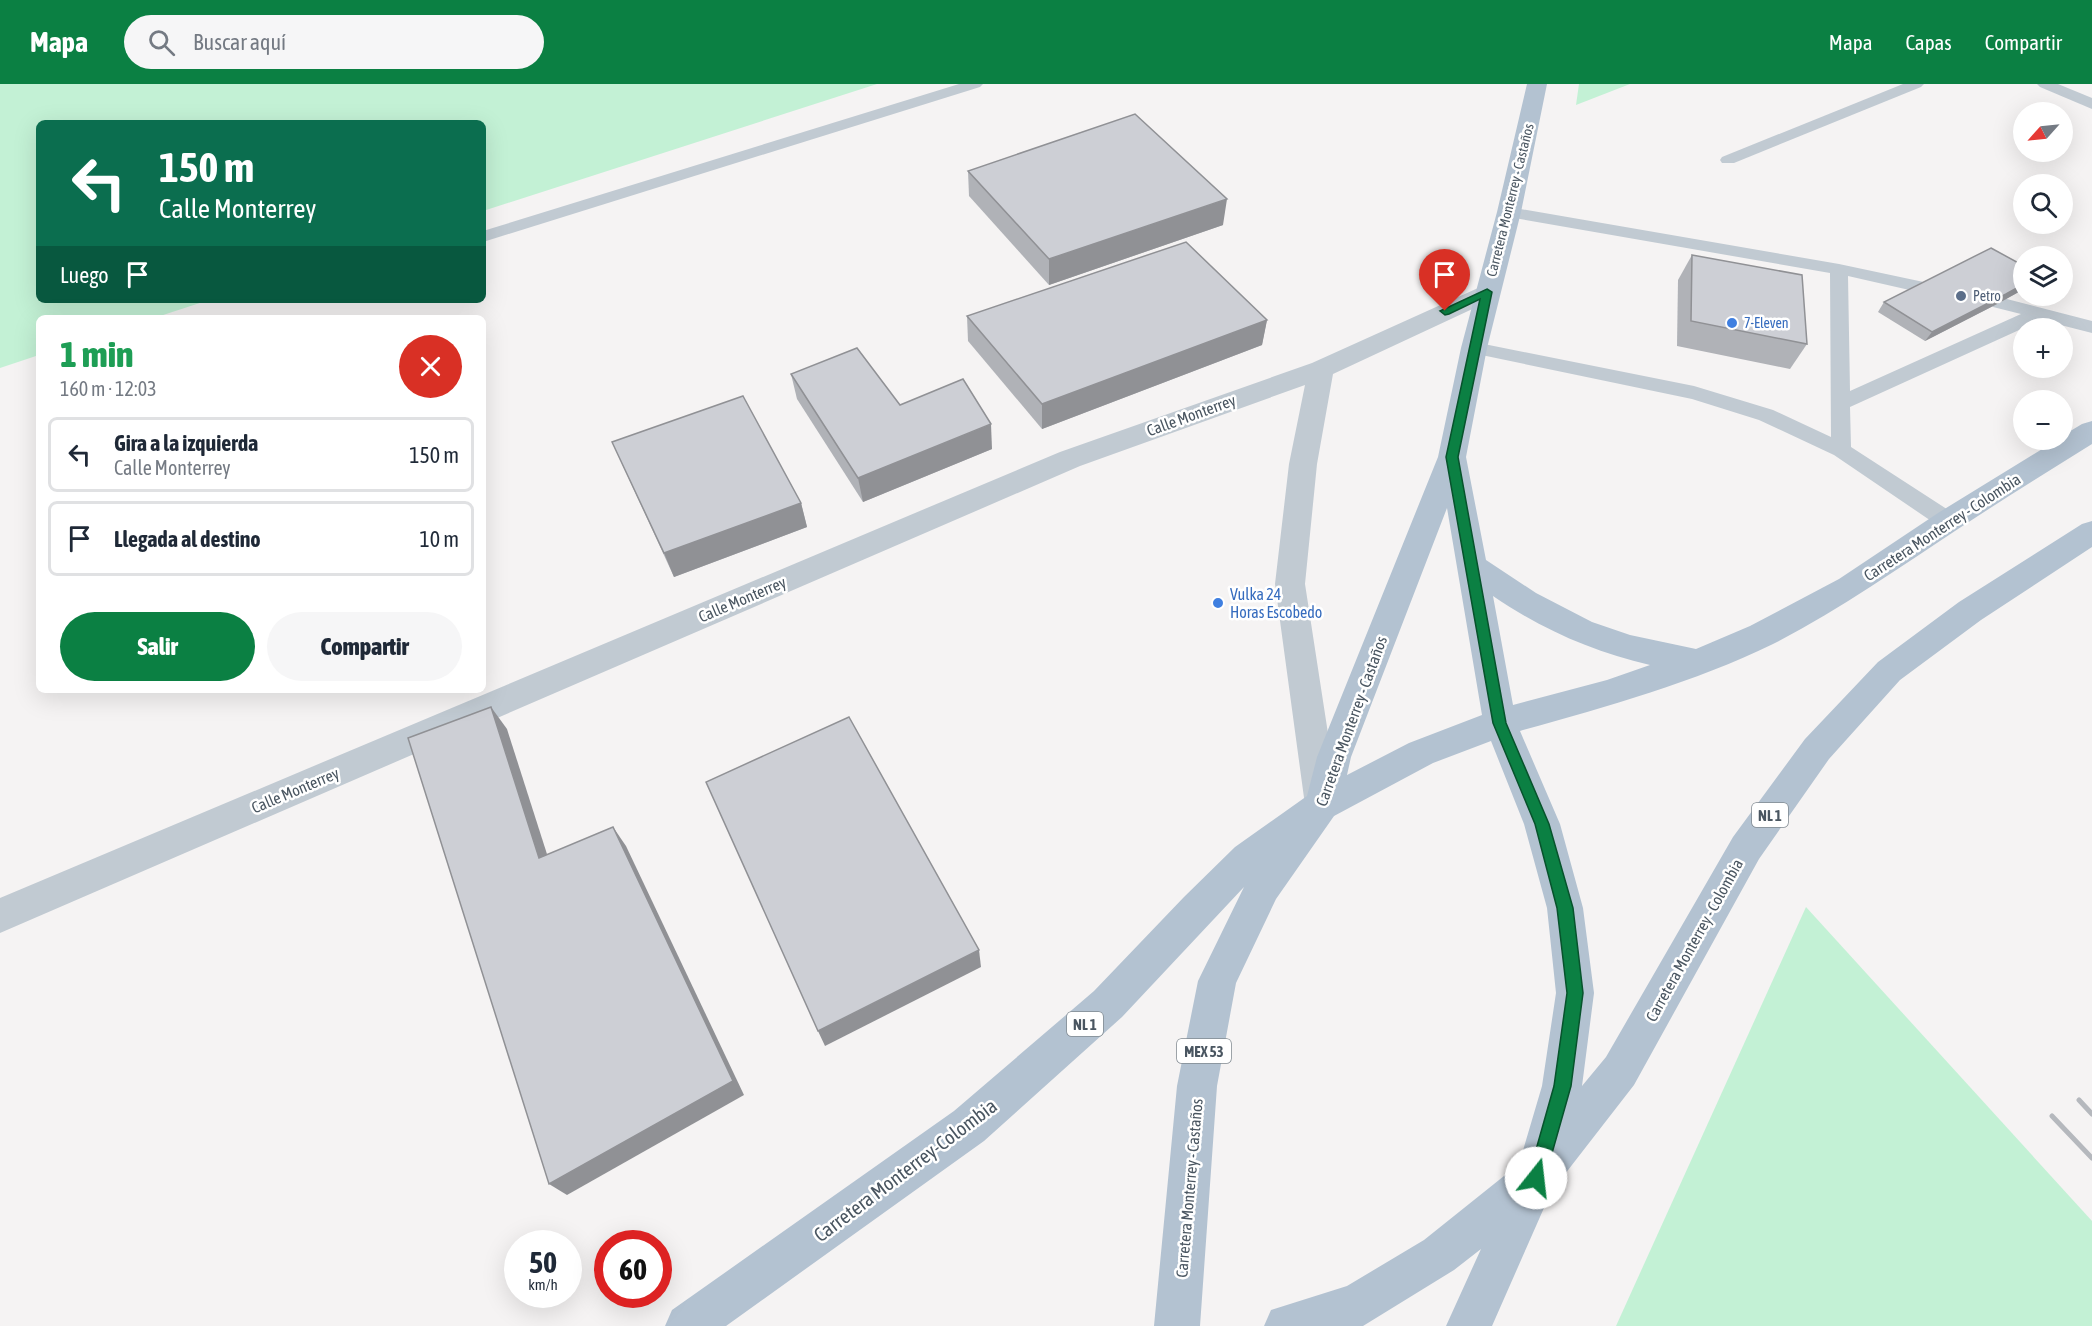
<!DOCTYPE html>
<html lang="es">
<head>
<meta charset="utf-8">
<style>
	:root { --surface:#fff; --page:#f6f6f7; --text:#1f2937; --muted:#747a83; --line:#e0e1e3; --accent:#0b8043 }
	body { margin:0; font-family:"Asap Condensed",sans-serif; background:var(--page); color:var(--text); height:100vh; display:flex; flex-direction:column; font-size:22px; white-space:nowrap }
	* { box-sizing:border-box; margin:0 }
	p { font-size:20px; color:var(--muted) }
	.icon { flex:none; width:33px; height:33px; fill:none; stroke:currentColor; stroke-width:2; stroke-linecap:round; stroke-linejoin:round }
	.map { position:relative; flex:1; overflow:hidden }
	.sheet { position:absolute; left:36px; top:231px; width:450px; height:378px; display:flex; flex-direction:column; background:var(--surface); border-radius:9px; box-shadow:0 6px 24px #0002 }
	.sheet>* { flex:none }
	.banner { position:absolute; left:36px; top:36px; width:450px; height:183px; border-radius:9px; box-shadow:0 6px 24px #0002; background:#0b6e4f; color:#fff; overflow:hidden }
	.needle { width:39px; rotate:243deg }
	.buttons { position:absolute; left:2013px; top:18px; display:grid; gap:12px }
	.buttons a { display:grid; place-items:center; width:60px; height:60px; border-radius:50%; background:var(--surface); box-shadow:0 6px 24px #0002; font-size:30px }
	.speed { position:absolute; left:504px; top:1146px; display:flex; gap:12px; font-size:30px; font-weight:700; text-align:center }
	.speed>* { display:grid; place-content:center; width:78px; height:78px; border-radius:50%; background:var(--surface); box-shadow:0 6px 24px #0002; line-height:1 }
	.speed small { font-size:15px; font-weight:400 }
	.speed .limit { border:9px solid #d22; background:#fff; color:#111 }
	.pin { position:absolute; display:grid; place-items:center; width:51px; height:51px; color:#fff; margin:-62px -26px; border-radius:50% 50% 50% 0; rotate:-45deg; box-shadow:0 0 6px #0007 }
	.pin .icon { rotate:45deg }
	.me { position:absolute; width:66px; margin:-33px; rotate:16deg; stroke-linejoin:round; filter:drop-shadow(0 0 4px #0008) }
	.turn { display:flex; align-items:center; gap:21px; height:126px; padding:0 24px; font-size:27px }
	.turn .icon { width:78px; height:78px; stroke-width:2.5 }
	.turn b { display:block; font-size:42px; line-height:51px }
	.then { display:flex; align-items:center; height:57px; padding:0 24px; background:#0003; gap:12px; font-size:22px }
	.round { display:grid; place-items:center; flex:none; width:63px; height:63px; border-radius:32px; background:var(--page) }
	.summary { display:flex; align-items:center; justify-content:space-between; height:102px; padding:0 24px }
	h1 { font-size:36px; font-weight:800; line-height:45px; color:#1e9e55 }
	.cta { display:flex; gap:12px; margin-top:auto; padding:12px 24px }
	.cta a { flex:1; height:69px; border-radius:36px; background:var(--accent); color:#fff; font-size:24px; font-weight:800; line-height:69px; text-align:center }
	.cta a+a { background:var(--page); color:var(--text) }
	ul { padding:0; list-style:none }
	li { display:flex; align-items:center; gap:18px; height:75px; margin:0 12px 9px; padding:0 12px; border:3px solid var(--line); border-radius:9px }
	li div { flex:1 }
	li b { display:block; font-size:22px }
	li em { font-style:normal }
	header { display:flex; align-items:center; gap:36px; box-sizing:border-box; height:84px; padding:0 30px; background:var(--accent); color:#fff }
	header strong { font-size:28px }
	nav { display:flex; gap:33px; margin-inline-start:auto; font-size:21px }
	.search { width:420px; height:54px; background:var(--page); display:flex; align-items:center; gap:15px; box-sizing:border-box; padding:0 21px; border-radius:33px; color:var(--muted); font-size:22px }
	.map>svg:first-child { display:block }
	.green { fill:#c3f1d5 }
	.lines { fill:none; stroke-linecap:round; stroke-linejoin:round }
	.service { fill:#c1cad2; fill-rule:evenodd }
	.minor { fill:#c1cad2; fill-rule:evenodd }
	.primary { fill:#b3c2d1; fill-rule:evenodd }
	.rail { stroke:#b5b8bd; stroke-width:5 }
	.wall { fill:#b0b2b7 }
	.shaded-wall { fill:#909195 }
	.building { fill:#cdcfd5; stroke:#909195; stroke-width:1.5 }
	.route { fill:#0b8043; stroke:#07532c; stroke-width:1.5 }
	.service-dot { fill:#5c6f8a; stroke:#fff; stroke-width:2 }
	.shop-dot { fill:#3f7fe0; stroke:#fff; stroke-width:2 }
	.labels { text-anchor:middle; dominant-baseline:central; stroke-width:5; stroke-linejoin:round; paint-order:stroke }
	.far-street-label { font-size:14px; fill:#4a5661; stroke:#fff }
	.far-service-label { font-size:14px; fill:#4e5e75; stroke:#fff; text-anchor:start }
	.far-shop-label { font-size:14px; fill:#366cbe; stroke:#fff; text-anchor:start }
	.shield { fill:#fff; stroke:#808990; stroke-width:1.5 }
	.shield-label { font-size:15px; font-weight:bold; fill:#4a5661 }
	.street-label { font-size:16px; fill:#4a5661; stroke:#fff }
	.shop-label { font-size:16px; fill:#366cbe; stroke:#fff; text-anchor:start }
	.near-street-label { font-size:20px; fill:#4a5661; stroke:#fff }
</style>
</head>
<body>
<header>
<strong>Mapa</strong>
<div class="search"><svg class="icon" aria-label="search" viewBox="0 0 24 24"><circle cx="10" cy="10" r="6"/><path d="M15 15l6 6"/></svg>Buscar aquí</div>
<nav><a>Mapa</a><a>Capas</a><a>Compartir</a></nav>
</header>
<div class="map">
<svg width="2092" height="1242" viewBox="0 0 2092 1242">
	<rect width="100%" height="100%" fill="#f5f3f3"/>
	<g class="green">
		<polygon points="0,0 877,0 483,127 483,39 39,39 39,216 209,216 154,234 39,234 39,271 0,284"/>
		<polygon points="1579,0 1630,0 1576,21"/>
		<polygon points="1806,823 2092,1137 2092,1242 1616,1242"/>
	</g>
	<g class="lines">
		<g class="service">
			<polygon points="959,0 983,0 980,3 483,158 483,147"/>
			<polygon points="1903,0 1924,0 1921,3 1734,79 1722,79 1720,76 1722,73"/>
			<polygon points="2037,0 2058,0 2092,14 2092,25 2040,3"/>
			<polygon points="1509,123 1839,180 1933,200 1936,204 1933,208 1927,210 1848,192 1850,307 2021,230 1993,223 1990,219 1993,215 1999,213 2092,237 2092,249 2041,236 1850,323 1851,363 1956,431 1959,437 1956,443 1948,445 1940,443 1834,371 1759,336 1692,315 1467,268 1465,264 1467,260 1474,258 1694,302 1773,326 1831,353 1830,189 1503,132 1500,128 1503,124"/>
		</g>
		<polygon class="minor" points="1487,200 1496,202 1499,208 1496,214 1333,290 1317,380 1305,500 1339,721 1334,732 1322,736 1310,732 1305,721 1275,500 1289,380 1305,301 1080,382 0,849 0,814 1060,368 1312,279"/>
		<path class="primary" d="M1527,0h20l-26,128 -34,136 -21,109 20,103 50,33 56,29 38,13 66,14 54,-23 89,-47 99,-66 119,-73h5v-4l20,-12 10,-3v23c-45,28 -90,56 -134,85 -61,40 -120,82 -185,115 -80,39 -168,63 -253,87l40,93 23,84 11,85 -12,93 24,-29 127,-220 72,-98 73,-77 81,-60 123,-78 10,-3v26l-111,73 -81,60 -71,79 -70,100 -125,226 -83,107 -59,134h-46l35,-77 -27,21 -91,56h-99l7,-16 76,-24 77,-46 95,-76 23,-78 14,-93 -9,-85 -23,-84 -33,-83 -58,22 -99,53 -58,83 -40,84 -19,103 -17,240h-46l23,-240 21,-105 46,-94 -122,130 -138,124 -258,185h-61l7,-16 282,-199 140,-120 90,-94 51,-50 72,-51 10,-39 121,-300 23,-109 36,-136zM1447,424l35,207 -73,28 -62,32 4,-18zM1493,512c48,33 100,56 157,69l-43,15 -94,25z"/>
		<g class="rail">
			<polyline points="2079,1016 2092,1030"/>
			<polyline points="2052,1032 2092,1074"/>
		</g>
	</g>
	<g class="wall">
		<polygon points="968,87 1223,141 1049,201 969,112"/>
		<polygon points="1692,171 1807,260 1790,285 1677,262 1678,196"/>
		<polygon points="2024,182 2024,205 1999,219 1925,257 1878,228 1884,218"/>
		<polygon points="967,232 1267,236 1262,261 1042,345 968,257"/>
		<polygon points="791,290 900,321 992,365 863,418 797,315"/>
		<polygon points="612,358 801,419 807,443 674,493 623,382"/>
	</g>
	<g class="shaded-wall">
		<polygon points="1227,115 1223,141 1049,201 1049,175"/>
		<polygon points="2024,200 2024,205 1999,219 1925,257 1932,248"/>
		<polygon points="1267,236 1262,261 1042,345 1042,320"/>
		<polygon points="991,340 992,365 863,418 858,394"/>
		<polygon points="801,419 807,443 674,493 664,469"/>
		<polygon points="491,623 507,645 554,792 539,774"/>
		<polygon points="613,743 626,762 744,1011 567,1111 549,1100"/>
		<polygon points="979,866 981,883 825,962 818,947"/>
	</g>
	<g class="building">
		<polygon points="1135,30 1227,115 1049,175 968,87"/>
		<polygon points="1186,158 1267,236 1042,320 967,232"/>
		<polygon points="1991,164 2024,182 2024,200 2006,210 1932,248 1884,218"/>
		<polygon points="1692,171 1802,191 1807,260 1691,237"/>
		<polygon points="857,264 900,321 963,295 991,340 858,394 791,290"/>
		<polygon points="743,312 801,419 664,469 612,358"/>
		<polygon points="491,623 539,774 613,743 733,997 549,1100 408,654"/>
		<polygon points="849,633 979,866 818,947 706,698"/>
	</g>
	<polygon class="route" points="1487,205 1492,208 1458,373 1506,639 1549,740 1573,824 1583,909 1571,1002 1545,1094 1542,1100 1536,1102 1530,1100 1528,1094 1554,1002 1567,909 1557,824 1535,740 1493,639 1446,373 1480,215 1449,230 1445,231 1440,227"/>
	<circle class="service-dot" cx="1961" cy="212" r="6"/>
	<g class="shop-dot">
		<circle cx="1732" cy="239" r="6"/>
		<circle cx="1218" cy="519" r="6"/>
	</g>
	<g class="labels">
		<g class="far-street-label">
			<text transform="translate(1510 116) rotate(-76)">Carretera Monterrey - Castaños</text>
		</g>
		<g class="far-service-label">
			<text x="1973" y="212">Petro</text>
		</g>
		<g class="far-shop-label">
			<text x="1744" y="239">7-Eleven</text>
		</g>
		<g class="shield">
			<rect x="1752" y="719" width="36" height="24" rx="4.5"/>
			<rect x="1067" y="928" width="36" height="24" rx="4.5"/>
			<rect x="1177" y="955" width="54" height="24" rx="4.5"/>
		</g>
		<g class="shield-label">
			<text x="1770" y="731">NL 1</text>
			<text x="1085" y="940">NL 1</text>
			<text x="1204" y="967">MEX 53</text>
		</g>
		<g class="street-label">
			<text transform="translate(1191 331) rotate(-20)">Calle Monterrey</text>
			<text transform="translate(1942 443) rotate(-33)">Carretera Monterrey - Colombia</text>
			<text transform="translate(742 515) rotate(-23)">Calle Monterrey</text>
			<text transform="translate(1351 637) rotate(-70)">Carretera Monterrey - Castaños</text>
			<text transform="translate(295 706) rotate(-23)">Calle Monterrey</text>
			<text transform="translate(1694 856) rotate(-61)">Carretera Monterrey - Colombia</text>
			<text transform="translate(1189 1104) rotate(-85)">Carretera Monterrey - Castaños</text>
		</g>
		<g class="shop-label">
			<text x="1230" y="510">Vulka 24<tspan x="1230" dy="18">Horas Escobedo</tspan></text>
		</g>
		<g class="near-street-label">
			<text transform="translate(905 1086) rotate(-37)">Carretera Monterrey-Colombia</text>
		</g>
	</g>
</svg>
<div class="buttons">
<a><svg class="needle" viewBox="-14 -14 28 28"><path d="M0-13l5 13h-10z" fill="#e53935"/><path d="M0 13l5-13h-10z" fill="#747a83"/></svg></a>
<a><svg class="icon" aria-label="search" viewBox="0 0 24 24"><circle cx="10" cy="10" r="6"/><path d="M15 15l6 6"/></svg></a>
<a><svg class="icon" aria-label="layers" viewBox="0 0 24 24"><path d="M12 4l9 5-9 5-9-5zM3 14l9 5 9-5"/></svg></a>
<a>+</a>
<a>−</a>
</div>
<div class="speed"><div>50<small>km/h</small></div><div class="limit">60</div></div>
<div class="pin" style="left:1445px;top:227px;background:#d93025"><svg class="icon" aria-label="arrive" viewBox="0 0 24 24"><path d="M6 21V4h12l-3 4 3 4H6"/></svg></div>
<svg class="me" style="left:1536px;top:1094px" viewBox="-20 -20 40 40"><circle r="19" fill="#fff"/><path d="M0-13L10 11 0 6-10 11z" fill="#0b8043"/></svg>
<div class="banner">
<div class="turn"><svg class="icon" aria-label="left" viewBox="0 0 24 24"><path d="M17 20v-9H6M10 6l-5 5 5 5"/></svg><div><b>150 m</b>Calle Monterrey</div></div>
<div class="then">Luego<svg class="icon" aria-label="arrive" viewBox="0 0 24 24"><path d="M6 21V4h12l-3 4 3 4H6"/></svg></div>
</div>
<section class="sheet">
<div class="summary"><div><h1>1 min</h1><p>160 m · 12:03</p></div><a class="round" style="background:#d93025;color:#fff"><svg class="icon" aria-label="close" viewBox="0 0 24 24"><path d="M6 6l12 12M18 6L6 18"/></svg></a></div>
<ul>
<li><svg class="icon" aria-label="left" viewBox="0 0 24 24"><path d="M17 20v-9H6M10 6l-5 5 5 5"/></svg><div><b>Gira a la izquierda</b><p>Calle Monterrey</p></div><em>150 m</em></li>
<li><svg class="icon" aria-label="arrive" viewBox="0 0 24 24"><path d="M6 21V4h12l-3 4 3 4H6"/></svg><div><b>Llegada al destino</b></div><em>10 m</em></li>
</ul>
<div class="cta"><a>Salir</a><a>Compartir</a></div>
</section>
</div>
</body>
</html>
